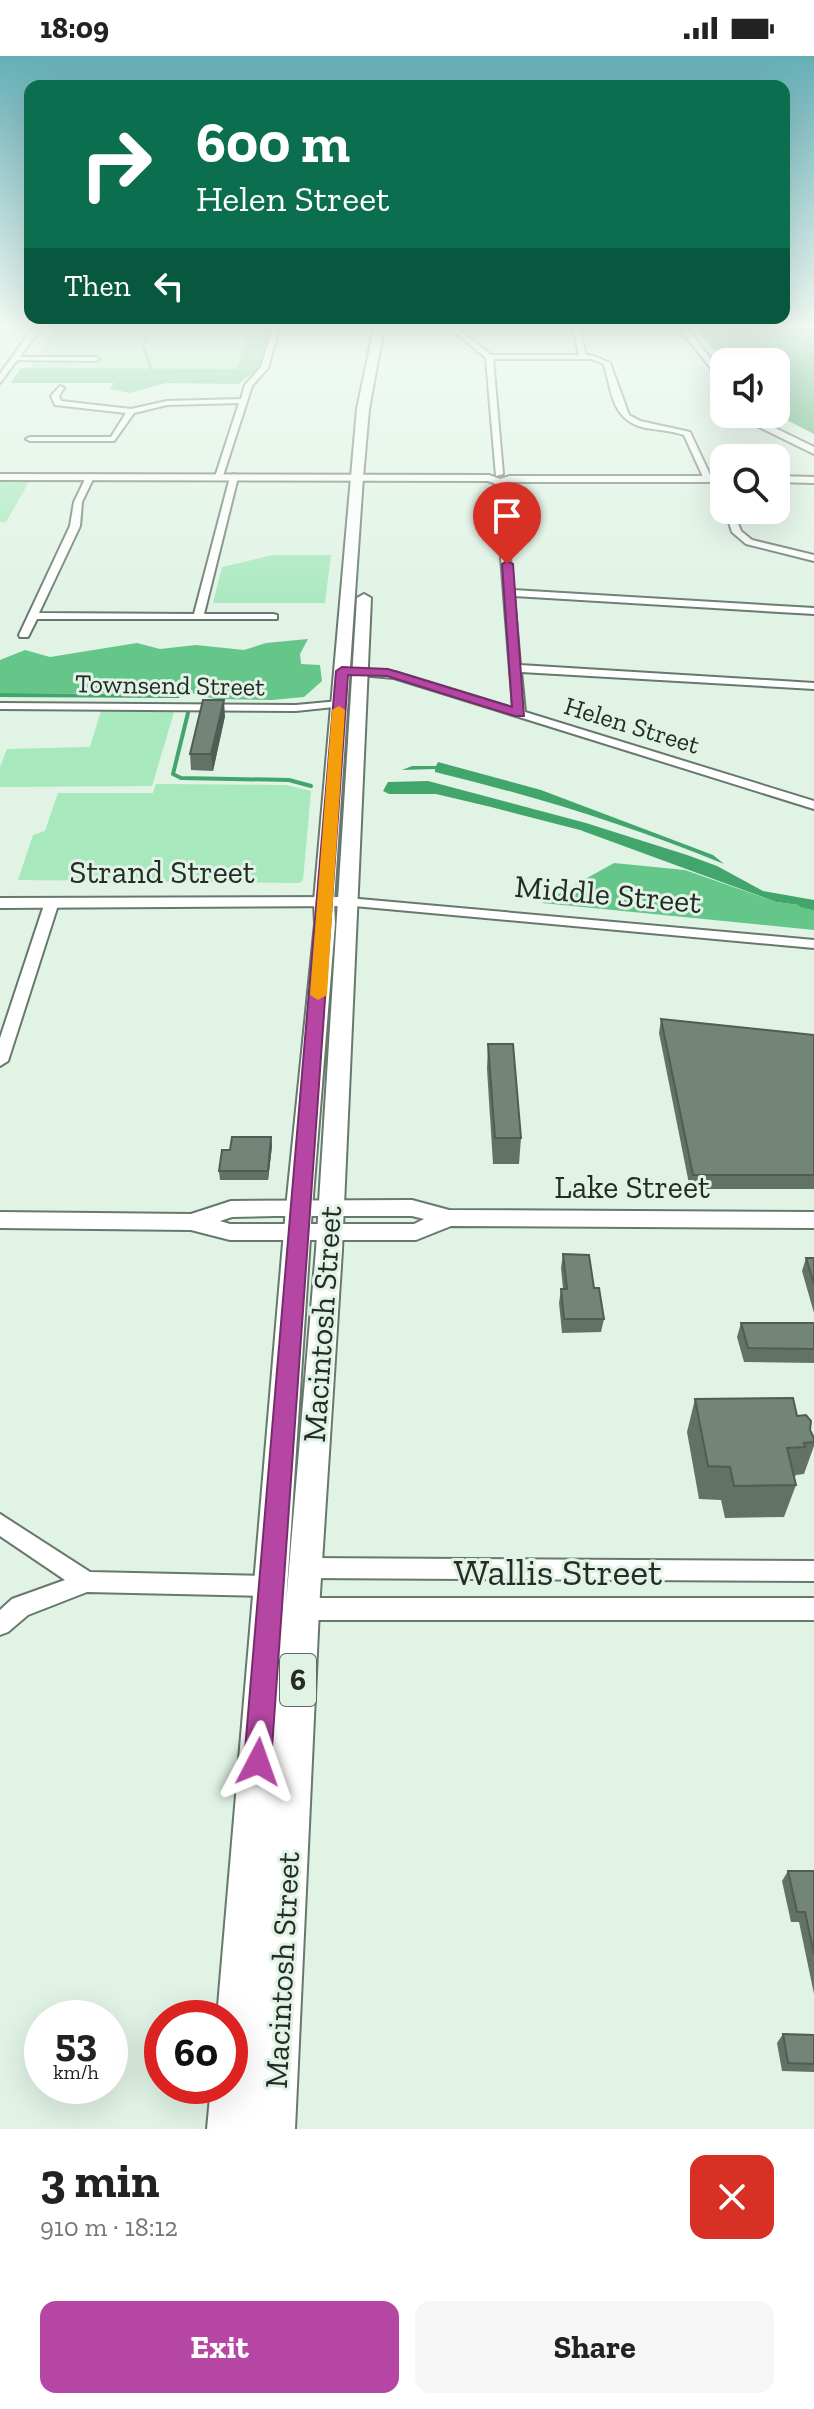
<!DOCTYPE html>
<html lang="en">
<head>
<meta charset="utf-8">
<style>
	:root { --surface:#fff; --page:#f6f6f6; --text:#222; --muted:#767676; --accent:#b646a3 }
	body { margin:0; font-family:"Zilla Slab",serif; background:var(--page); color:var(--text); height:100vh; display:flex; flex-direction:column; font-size:30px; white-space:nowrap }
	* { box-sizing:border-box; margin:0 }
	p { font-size:26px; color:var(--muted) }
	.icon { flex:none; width:44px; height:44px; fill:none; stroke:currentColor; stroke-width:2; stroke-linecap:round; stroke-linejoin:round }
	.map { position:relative; height:2073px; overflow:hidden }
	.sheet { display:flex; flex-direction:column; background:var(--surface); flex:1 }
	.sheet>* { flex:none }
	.top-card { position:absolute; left:24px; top:24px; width:766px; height:244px; border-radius:16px; box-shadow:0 8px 32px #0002; background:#0b6e4f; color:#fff; overflow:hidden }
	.fabs { position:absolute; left:710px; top:292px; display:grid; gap:16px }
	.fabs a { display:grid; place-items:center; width:80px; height:80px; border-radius:16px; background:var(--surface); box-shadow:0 8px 32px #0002; font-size:40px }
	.speed { position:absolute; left:24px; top:1944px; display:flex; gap:16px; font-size:40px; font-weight:700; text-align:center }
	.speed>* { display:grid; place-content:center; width:104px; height:104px; border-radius:50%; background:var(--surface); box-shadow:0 8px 32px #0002; line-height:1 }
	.speed small { font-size:20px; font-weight:400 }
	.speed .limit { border:12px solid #d22; background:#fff; color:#111 }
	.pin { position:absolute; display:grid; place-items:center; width:68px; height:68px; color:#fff; margin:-82px -34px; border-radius:50% 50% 50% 0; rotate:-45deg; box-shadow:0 0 8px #0007 }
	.pin .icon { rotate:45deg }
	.me { position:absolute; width:88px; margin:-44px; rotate:4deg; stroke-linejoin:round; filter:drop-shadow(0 0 6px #0008) }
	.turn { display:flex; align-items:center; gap:28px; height:168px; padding:0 40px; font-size:36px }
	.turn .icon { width:104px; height:104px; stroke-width:2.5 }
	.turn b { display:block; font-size:56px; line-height:68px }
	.then { display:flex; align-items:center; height:76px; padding:0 40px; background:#0003; gap:16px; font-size:30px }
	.round { display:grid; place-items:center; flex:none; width:84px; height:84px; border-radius:16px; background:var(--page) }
	.summary { display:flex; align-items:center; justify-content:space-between; height:136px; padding:0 40px }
	h1 { font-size:48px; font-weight:800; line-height:60px }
	.cta { display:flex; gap:16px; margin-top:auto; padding:16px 40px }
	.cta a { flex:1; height:92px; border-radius:16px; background:var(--accent); color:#fff; font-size:32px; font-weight:800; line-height:92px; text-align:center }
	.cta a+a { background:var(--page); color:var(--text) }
	.status { display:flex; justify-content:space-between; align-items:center; height:56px; padding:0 40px; background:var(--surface); direction:ltr }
	.status svg { height:22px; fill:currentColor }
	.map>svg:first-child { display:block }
	.green { fill:#a7e8bc }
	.forest { fill:#64c689 }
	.water { fill:#42a66c }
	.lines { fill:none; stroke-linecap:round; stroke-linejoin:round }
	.stream-far1 { stroke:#42a66c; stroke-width:2 }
	.stream { stroke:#42a66c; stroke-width:4 }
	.minor-casing { stroke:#67786c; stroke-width:4 }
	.tertiary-casing { stroke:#67786c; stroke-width:4 }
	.primary-casing { stroke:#67786c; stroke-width:4 }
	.minor { fill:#fff; fill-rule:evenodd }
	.tertiary { fill:#fff; fill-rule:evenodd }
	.primary { fill:#fff; fill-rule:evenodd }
	.wall { fill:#637267 }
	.shaded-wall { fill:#505c54 }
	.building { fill:#738478; stroke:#505c54; stroke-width:2 }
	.route { fill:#b646a3; stroke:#762e6a; stroke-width:2 }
	.slow { fill:#f59e0b }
	.labels { text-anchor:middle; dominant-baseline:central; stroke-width:6; stroke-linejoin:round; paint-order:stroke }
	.far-street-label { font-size:26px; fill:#252c27; stroke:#e0f3e5 }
	.shield { fill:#e0f3e5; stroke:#5d6860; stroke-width:2 }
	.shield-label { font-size:30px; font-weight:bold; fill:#252c27 }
	.street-label { font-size:32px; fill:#252c27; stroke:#e0f3e5 }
	.near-street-label { font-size:38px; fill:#252c27; stroke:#e0f3e5 }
</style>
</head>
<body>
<div class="status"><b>18:09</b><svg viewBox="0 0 49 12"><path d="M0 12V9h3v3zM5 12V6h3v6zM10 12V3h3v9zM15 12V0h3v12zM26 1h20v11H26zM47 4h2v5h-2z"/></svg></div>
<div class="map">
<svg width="814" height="2073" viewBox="0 0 814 2073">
	<rect width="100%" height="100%" fill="#e0f3e5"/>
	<g class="green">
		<polygon points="56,272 249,272 237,313 21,315 29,312"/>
		<polygon points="0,426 29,426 6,466 0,466"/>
		<polygon points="273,499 331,499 325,547 213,547 222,511"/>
		<polygon points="101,655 174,656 152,730 0,731 0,711 7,693 90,691"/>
		<polygon points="156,728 286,729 311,735 303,824 299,827 18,824 33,779 45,775 58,737 153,737"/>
	</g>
	<g class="forest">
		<polygon points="249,272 271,272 259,312 238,328 166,327 130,337 110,333 114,327 11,327 21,312 237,313"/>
		<polygon points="308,583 300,598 301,608 320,609 322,625 304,641 272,644 215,643 174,633 136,637 0,637 0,604 25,594 50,601 137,587 160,593 196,589 244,594 266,587"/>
		<polygon points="614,807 685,814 776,846 814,851 814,874 542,847"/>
	</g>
	<g class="water">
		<path d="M698,272h116v106l-39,-20 1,-52c-34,0 -61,1 -78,-34z"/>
		<path d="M438,706l103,28 172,65 11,9c-95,-39 -190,-68 -289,-92v-3l-33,1 10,-4h24z"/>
		<polygon points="428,725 586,767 687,799 717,810 763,835 814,844 814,851 776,846 580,774 491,751 436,738 389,738 383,735 388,726"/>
	</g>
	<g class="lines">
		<polyline class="stream-far1" points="151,313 143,288 152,272"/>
		<g class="stream">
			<polyline points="0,639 178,640"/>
			<polyline points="188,657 173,718 181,722 289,724 311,730"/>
			<polyline points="801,849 814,852"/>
		</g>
		<defs>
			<g id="minor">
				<polygon points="273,272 279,272 268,312 252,330 222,423 215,421 239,347 167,349 134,357 114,385 30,385 26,383 30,381 111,381 126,357 55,349 51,340 60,330 64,332 59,340 61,345 131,353 167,345 241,343 245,329 261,311"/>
				<path d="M450,272h7l34,27h88l-6,-27h6l7,27 8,1 16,7 19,52 11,6 50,11 22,47 4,-3c9,4 8,17 8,26l-4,-3 -8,-20 -4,3 -4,-3 -20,-44c-12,-4 -25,-5 -38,-7 -34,-7 -34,-35 -42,-64l-13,-5h-98l10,115 -7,2 -10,-118z"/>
				<polygon points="15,301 96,301 99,303 96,305 13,304"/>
				<polygon points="90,418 94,421 82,446 80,470 39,557 194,558 230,421 234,418 238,421 204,558 273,558 277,559 277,563 37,563 28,581 20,581 19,579 70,470 74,446 86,421"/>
				<polygon points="499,423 503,426 513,534 814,552 814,558 514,540 520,609 814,627 814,633 521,616 525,656 814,745 814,753 394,622 338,617 338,613 342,612 395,616 513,652 495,426"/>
				<polygon points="725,454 733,454 741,475 752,484 814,499 814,505 746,488 732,476"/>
				<polygon points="339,645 345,648 343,650 296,655 0,653 0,647 296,649"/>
				<polygon points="52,842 59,846 8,1005 0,1010 0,982 45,846"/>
				<polygon points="348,842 814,884 814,892 343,849 343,843"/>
				<polygon points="0,1458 90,1516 271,1520 279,1523 282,1530 279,1537 271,1540 87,1536 28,1559 8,1576 0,1579 0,1554 12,1543 65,1524 0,1480"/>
				<polygon points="305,1502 814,1505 814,1525 305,1522 297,1519 294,1512 297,1505"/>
				<polygon points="302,1542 814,1542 814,1564 302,1564 294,1561 291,1553 294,1545"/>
			</g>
			<g id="tertiary">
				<polygon points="33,272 41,272 0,327 0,318"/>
				<polygon points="679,272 687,272 724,320 724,329"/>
				<polygon points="744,358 755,358 765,367 814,391 814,398 759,371"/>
				<polygon points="0,418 489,419 500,423 510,420 724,420 724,426 510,426 499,429 488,425 0,424"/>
				<polygon points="776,420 814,421 814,427 776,426"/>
				<polygon points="348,841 354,842 357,846 354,850 0,852 0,842"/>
				<path d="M412,1144l37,10 365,2v16l-363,-2 -35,14h-186l-39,-10 -191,-2v-16l191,2 40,-13zM275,1160h137l12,3 -10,5h-184l-10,-3 12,-4z"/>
			</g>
			<polygon id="primary" points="374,272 384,272 369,353 363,421 334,845 335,868 312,1152 286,1548 316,1194 357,542 364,538 371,542 342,1194 319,1553 295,2073 251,2073 282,1606 251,2073 207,2073 211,2030 230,2030 230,1962 217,1962 286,1152 315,868 314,845 351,421 357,353"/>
		</defs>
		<use href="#minor" class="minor-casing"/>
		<use href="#tertiary" class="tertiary-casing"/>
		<use href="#primary" class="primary-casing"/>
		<use href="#minor" class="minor"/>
		<use href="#tertiary" class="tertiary"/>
		<use href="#primary" class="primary"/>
	</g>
	<g class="wall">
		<polygon points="225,660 213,715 191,714 190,698"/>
		<polygon points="661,963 814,979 814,1133 690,1133 659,977"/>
		<polygon points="488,988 521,1082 519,1108 493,1108 487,1013"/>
		<polygon points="271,1081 272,1090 268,1124 220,1124 219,1115 230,1094"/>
		<polygon points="563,1198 594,1232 604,1263 601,1276 562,1277 559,1247 561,1233 563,1233 561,1212"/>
		<polygon points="806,1202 814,1202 814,1257 802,1215"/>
		<polygon points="741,1267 814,1267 814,1307 744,1306 737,1281"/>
		<polygon points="695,1343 797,1360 810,1374 814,1383 814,1390 804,1418 796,1419 794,1422 796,1429 784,1461 725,1462 721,1444 699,1443 687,1376"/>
		<polygon points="788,1815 814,1815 814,1938 799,1866 791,1866 782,1825"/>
		<polygon points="783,1978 814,1978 814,2016 782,2015 777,1987"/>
	</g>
	<g class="shaded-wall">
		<polygon points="224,644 225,660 213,715 211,698"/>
		<polygon points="271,1081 272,1090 268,1124 268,1115"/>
	</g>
	<g class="building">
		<polygon points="203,644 224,644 211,698 190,698"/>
		<polygon points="661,963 814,979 814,1119 693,1119"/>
		<polygon points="488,988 513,988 521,1082 495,1082"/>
		<polygon points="232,1081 271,1081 268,1115 219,1115 222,1094 230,1094"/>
		<polygon points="563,1198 589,1199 594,1232 599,1232 604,1263 564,1263 561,1233 567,1233"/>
		<polygon points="806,1202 814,1202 814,1228"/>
		<polygon points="741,1267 814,1267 814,1293 748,1292"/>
		<polygon points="793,1342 797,1360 806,1359 811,1365 810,1374 814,1382 814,1386 804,1387 805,1391 787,1392 796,1429 734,1430 730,1411 708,1410 695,1343"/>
		<polygon points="788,1815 814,1815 814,1898 805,1856 797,1856"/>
		<polygon points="783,1978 814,1979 814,2008 788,2007"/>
	</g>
	<linearGradient id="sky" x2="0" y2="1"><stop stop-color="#65aeb6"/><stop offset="0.48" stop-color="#f1faf3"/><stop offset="1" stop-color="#f1faf3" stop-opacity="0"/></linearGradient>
	<rect width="814" height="562" fill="url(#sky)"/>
	<polygon class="route" points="507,505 513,508 524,660 515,660 387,620 348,619 271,1706 267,1716 258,1720 248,1716 244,1706 336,615 342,611 388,613 512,651 502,508"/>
	<polygon class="slow" points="339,650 345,654 327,939 318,944 310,939 332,654"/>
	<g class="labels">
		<g class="far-street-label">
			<text transform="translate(170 629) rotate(1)">Townsend Street</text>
			<text transform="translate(632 669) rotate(17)">Helen Street</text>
		</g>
		<rect class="shield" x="280" y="1598" width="36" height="52" rx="6"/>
		<g class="shield-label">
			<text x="298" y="1624">6</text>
		</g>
		<g class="street-label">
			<text x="162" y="816">Strand Street</text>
			<text transform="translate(608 838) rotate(5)">Middle Street</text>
			<text x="632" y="1131">Lake Street</text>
			<text transform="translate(322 1268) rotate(-86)">Macintosh Street</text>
			<text transform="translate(282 1914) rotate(-87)">Macintosh Street</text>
		</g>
		<g class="near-street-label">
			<text x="558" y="1516">Wallis Street</text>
		</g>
	</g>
</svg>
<div class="fabs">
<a><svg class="icon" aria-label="sound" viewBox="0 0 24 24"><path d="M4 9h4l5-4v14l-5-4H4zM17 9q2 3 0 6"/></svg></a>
<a><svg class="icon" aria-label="search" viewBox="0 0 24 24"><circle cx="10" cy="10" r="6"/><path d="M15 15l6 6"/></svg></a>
</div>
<div class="speed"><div>53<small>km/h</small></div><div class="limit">60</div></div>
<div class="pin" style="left:507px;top:508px;background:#d93025"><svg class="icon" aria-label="arrive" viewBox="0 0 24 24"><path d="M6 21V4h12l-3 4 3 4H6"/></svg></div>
<svg class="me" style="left:258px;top:1706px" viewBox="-20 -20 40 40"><path d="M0-17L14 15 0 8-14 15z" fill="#b646a3" stroke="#fff" stroke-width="4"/></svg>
<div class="top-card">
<div class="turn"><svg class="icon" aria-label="right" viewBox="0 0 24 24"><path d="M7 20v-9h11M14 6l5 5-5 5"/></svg><div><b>600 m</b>Helen Street</div></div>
<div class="then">Then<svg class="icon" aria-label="left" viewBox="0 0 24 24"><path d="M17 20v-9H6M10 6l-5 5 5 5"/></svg></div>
</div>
</div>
<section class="sheet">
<div class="summary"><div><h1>3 min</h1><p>910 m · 18:12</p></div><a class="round" style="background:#d93025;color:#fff"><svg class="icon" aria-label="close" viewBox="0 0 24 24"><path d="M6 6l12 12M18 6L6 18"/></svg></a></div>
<div class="cta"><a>Exit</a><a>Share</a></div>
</section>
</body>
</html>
